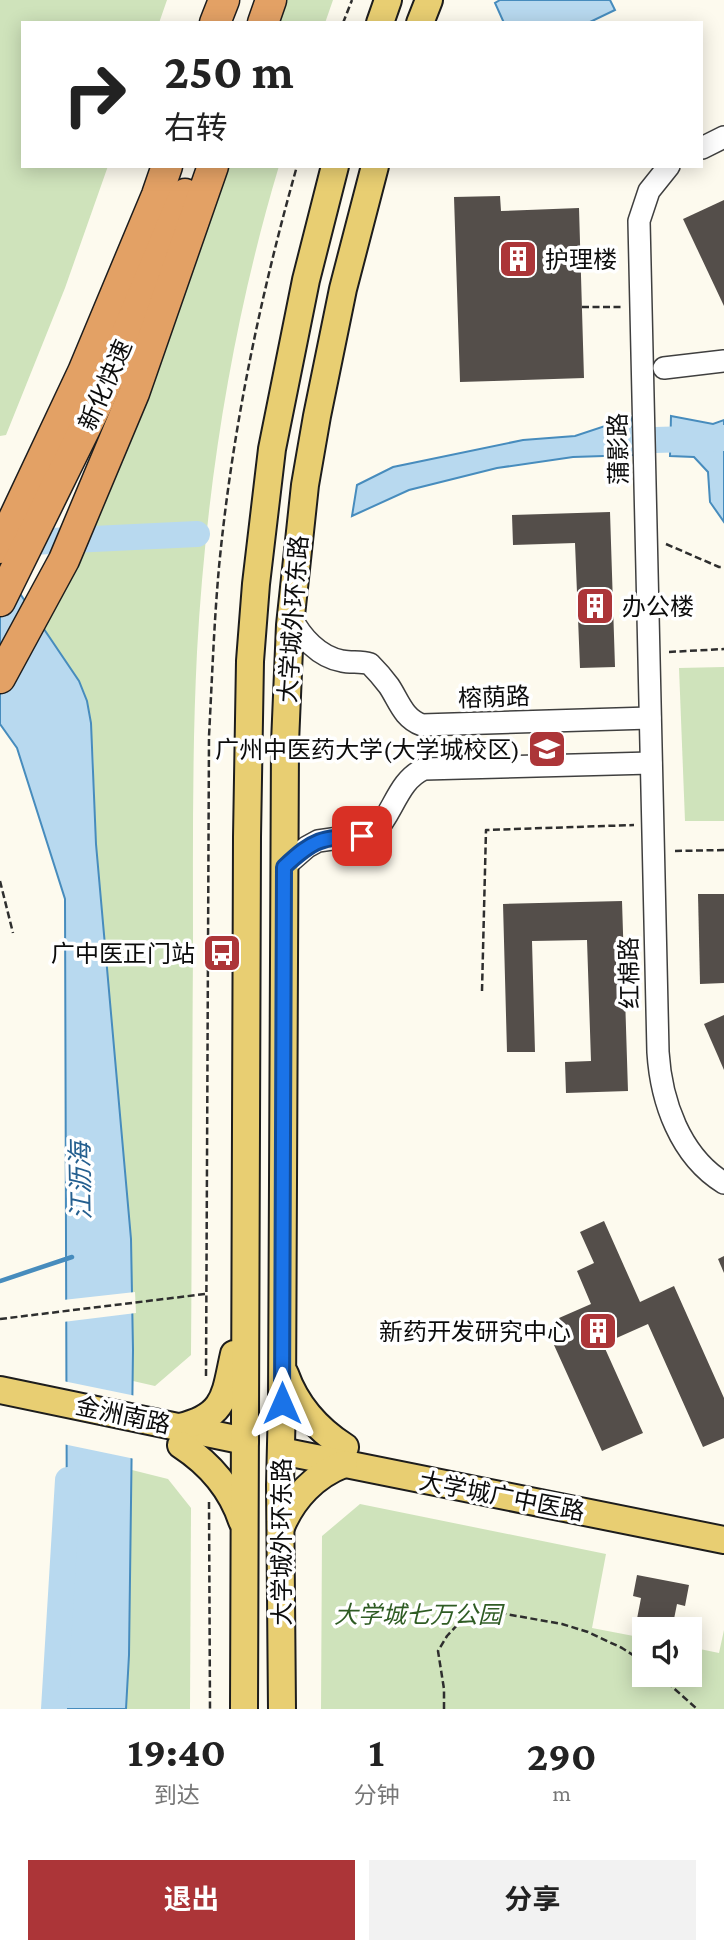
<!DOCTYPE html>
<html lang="zh">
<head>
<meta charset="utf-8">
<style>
	:root { --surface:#fff; --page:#f2f2f2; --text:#222; --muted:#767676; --accent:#ac3538 }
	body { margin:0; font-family:"Crimson Pro","Noto Sans SC",serif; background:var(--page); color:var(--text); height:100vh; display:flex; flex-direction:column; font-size:26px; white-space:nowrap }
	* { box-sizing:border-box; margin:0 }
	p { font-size:23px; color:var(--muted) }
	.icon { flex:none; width:38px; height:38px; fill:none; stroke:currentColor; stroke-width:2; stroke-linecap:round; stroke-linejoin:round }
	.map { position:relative; height:1709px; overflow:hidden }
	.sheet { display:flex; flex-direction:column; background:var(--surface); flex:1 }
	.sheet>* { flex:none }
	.top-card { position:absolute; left:21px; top:21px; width:682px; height:147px; border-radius:0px; box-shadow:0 4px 18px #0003; background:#fff; color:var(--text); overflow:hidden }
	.buttons { position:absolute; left:632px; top:1617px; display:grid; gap:14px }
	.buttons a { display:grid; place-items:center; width:70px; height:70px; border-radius:0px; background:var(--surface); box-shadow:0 4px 18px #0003; font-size:35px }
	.pin { position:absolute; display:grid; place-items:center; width:60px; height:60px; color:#fff; margin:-30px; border-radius:14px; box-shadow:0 4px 10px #0006 }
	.me { position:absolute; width:77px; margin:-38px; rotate:0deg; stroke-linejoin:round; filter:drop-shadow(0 0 5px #0008) }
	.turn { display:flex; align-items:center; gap:24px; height:147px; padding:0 28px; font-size:32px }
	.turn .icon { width:91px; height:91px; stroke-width:2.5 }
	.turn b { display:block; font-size:49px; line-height:60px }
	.eta { display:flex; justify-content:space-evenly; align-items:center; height:119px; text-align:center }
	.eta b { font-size:42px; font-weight:700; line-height:49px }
	.cta { display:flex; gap:14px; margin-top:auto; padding:14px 28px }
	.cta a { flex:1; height:80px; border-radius:0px; background:var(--accent); color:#fff; font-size:28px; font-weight:700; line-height:80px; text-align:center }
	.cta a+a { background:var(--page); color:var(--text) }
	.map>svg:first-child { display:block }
	.green { fill:#cfe3bb }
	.water { fill:#b8d9ef; stroke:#478cbd; stroke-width:2 }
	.pier { fill:#fdfaee }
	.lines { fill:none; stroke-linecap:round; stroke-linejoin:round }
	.stream { stroke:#478cbd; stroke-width:4.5 }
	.river { stroke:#b8d9ef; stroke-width:26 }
	.building { fill:#544e4a }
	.minor-casing { stroke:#3f3f3f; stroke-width:24 }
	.major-casing { stroke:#1d1d1d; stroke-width:30 }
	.highway-casing { stroke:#1d1d1d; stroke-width:33 }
	.path { stroke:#2e2e2e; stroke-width:2.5; stroke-dasharray:7 3.5; stroke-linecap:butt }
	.minor { stroke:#fff; stroke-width:21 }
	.major { stroke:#e8ce72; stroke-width:26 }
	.highway { stroke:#e3a165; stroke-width:30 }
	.route-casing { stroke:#114b97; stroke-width:18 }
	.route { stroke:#1a73e8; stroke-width:12 }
	.labels { text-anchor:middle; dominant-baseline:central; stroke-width:7; stroke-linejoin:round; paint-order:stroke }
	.poi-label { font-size:24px; fill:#0c0c0c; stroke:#fff; text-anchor:end }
	.street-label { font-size:24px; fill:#0c0c0c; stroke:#fff }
	.park-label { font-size:24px; font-style:italic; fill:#2f5c24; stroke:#fff }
	.water-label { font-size:26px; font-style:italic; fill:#245f8f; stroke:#fff }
</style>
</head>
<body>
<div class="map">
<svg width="724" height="1709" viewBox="0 0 724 1709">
	<rect width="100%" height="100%" fill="#fdfaee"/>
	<g class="green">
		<polygon points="0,0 167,0 159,23 23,23 23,166 108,166 65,288 6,435 0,436"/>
		<polygon points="287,0 333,0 325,23 279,23"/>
		<path d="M230,166h49c-47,157 -73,322 -82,486 -5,100 -4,200 -4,300 -1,135 -1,269 -2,403l-36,31 -22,-5 -2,-142 -35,-395 -3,-96 -9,-57 -52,-79 171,-373z"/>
		<polygon points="724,667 724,821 685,821 679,668"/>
		<polygon points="132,1470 168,1479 191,1508 190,1709 126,1709"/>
		<polygon points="360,1504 606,1554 592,1628 644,1638 644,1675 690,1675 690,1647 719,1653 724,1630 724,1709 321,1709 322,1536"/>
	</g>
	<g class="water">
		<polygon points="500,0 610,0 615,10 588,23 504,23 495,3"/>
		<polygon points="671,416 713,424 724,420 724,522 710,502 708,472 694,457 670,456"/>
		<polygon points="632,417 634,455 573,457 497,468 409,490 352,516 357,485 393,467 523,440 575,436"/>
		<polygon points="0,564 79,681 87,701 91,723 96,844 131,1239 133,1350 129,1655 126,1709 51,1709 67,1579 65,899 17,748 0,724"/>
	</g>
	<g class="pier">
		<polygon points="135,1292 136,1313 63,1322 63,1300"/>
		<polygon points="63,1381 136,1396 135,1459 63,1444"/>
	</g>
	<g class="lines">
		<polyline class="stream" points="0,1281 72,1257"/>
		<g class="river">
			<polyline points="621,441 724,438"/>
			<polyline points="10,543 197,534"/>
			<polyline points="54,1709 68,1480"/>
		</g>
	</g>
	<g class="building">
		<polygon points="500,196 501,211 579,208 584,378 460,382 454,197"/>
		<polygon points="724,200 724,306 683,219"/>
		<polygon points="610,512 615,667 580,668 575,543 513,545 512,515"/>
		<polygon points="698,894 724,894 724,983 700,984"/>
		<polygon points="622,901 628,1091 566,1093 565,1062 591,1061 587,940 532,941 535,1052 507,1052 503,904"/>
		<polygon points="724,1015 724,1070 704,1024"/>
		<polygon points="604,1221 640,1302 674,1286 724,1398 724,1438 703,1447 648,1324 603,1344 643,1433 602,1451 554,1345 568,1339 559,1318 591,1304 577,1271 594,1263 580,1232"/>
		<polygon points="724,1256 724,1273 718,1259"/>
		<polygon points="637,1575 689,1585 685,1606 677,1604 672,1629 636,1624 641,1598 633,1596"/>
	</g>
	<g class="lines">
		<defs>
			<g id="minor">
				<polyline points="702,148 724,137"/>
				<path d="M669,166l-20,25 -10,30 19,831c3,49 22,104 66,131"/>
				<polyline points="664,368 724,361"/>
				<path d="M291,617c10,20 28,40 51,44 9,2 19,0 28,3 7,7 13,14 19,22 10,15 14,32 33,39l228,-7"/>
				<path d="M284,867l23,-20 11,-6 56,-8c19,-19 24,-53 50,-64l227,-6"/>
			</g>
			<g id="major">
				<polyline points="380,23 388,0"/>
				<polyline points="420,23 429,0"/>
				<path d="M285,1374c11,31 32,55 60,73"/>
				<polyline points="0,1390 245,1441"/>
				<path d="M180,1427c47,-11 45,-34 54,-73"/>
				<path d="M181,1445c29,19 50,43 61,76"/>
				<polyline points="281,1451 724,1540"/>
				<path d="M281,1527c12,-29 34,-52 63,-63"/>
				<polyline points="244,1709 247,837 250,661 256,584 272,449 306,280 335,166"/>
				<polyline points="282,1709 280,1485 282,1403 285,743 290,625 305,485 317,416 343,289 375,166"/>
			</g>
			<g id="highway">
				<polyline points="215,23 224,0"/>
				<polyline points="263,23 271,0"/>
				<polyline points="0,548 83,372 157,195 167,166"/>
				<polyline points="0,601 99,400 185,194"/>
				<polyline points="0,678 64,560 134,393 213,166"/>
			</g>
		</defs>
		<use href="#minor" class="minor-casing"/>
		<use href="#major" class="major-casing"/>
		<use href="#highway" class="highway-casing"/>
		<g class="path">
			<polyline points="343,23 352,0"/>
			<polyline points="582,307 623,307"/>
			<polyline points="666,544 719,567 724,567"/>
			<polyline points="669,652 724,649"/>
			<polyline points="675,851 724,850"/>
			<polyline points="0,881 13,933"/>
			<polyline points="482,991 486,830 634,825"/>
			<polyline points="0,1319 205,1294"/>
			<path d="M206,1376l3,-640c3,-56 5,-113 10,-169 13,-136 41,-270 78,-401"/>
			<polyline points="209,1502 210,1709"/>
			<polyline points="659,1675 697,1709"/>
			<polyline points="444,1709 444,1689 438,1651 447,1636 461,1621 475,1614 500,1613 562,1624 588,1632 622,1648 644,1662"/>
		</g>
		<use href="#minor" class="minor"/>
		<use href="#major" class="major"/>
		<use href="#highway" class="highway"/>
	</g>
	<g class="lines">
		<defs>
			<path id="route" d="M282,1403l2,-536c31,-29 37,-29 78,-31"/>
		</defs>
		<use href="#route" class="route-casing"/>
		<use href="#route" class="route"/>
	</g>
	<defs>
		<symbol id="building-square" viewBox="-11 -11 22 22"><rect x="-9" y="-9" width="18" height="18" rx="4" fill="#ac3538" stroke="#fff"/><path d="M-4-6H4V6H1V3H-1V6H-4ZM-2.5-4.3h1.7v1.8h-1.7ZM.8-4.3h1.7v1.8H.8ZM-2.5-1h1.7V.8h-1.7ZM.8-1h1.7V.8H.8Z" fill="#fff"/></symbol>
		<symbol id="university-square" viewBox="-11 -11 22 22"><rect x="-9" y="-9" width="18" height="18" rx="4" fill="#ac3538" stroke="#fff"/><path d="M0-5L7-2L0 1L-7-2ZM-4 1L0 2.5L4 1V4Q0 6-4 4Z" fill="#fff"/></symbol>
		<symbol id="bus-square" viewBox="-11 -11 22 22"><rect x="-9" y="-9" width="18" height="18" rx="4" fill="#ac3538" stroke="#fff"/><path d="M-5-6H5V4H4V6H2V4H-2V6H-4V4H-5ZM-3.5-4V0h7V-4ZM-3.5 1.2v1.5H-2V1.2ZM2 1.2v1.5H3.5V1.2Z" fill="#fff"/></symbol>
	</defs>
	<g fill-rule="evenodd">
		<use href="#building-square" x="496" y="237" width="44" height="44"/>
		<use href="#building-square" x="573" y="584" width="44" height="44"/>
		<use href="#university-square" x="525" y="727" width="44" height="44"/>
		<use href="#bus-square" x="200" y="931" width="44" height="44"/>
		<use href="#building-square" x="576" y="1309" width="44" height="44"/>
	</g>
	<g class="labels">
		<g class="poi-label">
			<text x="545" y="259" text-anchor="start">护理楼</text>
			<text x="622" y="606" text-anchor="start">办公楼</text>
			<text x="520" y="749">广州中医药大学(大学城校区)</text>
			<text x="195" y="953">广中医正门站</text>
			<text x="571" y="1331">新药开发研究中心</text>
		</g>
		<g class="street-label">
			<text transform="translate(105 385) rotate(-66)">新化快速</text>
			<text transform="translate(618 449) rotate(-91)">蒲影路</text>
			<text transform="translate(293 619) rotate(-86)">大学城外环东路</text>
			<text transform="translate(494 697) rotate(-2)">榕荫路</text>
			<text transform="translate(629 973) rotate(-91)">红棉路</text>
			<text transform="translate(123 1415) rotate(12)">金洲南路</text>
			<text transform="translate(502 1496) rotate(11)">大学城广中医路</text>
			<text transform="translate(281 1542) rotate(-90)">大学城外环东路</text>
		</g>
		<g class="park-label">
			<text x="418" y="1614">大学城七万公园</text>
		</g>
		<g class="water-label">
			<text transform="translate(81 1181) rotate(-91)">江沥海</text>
		</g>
	</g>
</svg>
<div class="buttons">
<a><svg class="icon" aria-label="sound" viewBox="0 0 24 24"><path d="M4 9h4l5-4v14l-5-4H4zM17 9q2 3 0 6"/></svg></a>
</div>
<div class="pin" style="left:362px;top:836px;background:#d93025"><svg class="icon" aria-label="arrive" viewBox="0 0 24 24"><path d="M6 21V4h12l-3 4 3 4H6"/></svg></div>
<svg class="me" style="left:282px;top:1403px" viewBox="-20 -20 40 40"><path d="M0-17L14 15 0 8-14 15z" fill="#1a73e8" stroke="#fff" stroke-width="4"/></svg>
<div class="top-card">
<div class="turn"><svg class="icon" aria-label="right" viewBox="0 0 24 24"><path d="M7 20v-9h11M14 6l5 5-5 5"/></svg><div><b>250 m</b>右转</div></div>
</div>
</div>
<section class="sheet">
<div class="eta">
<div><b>19:40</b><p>到达</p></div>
<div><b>1</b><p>分钟</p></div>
<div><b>290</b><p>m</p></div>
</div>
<div class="cta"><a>退出</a><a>分享</a></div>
</section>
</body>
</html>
